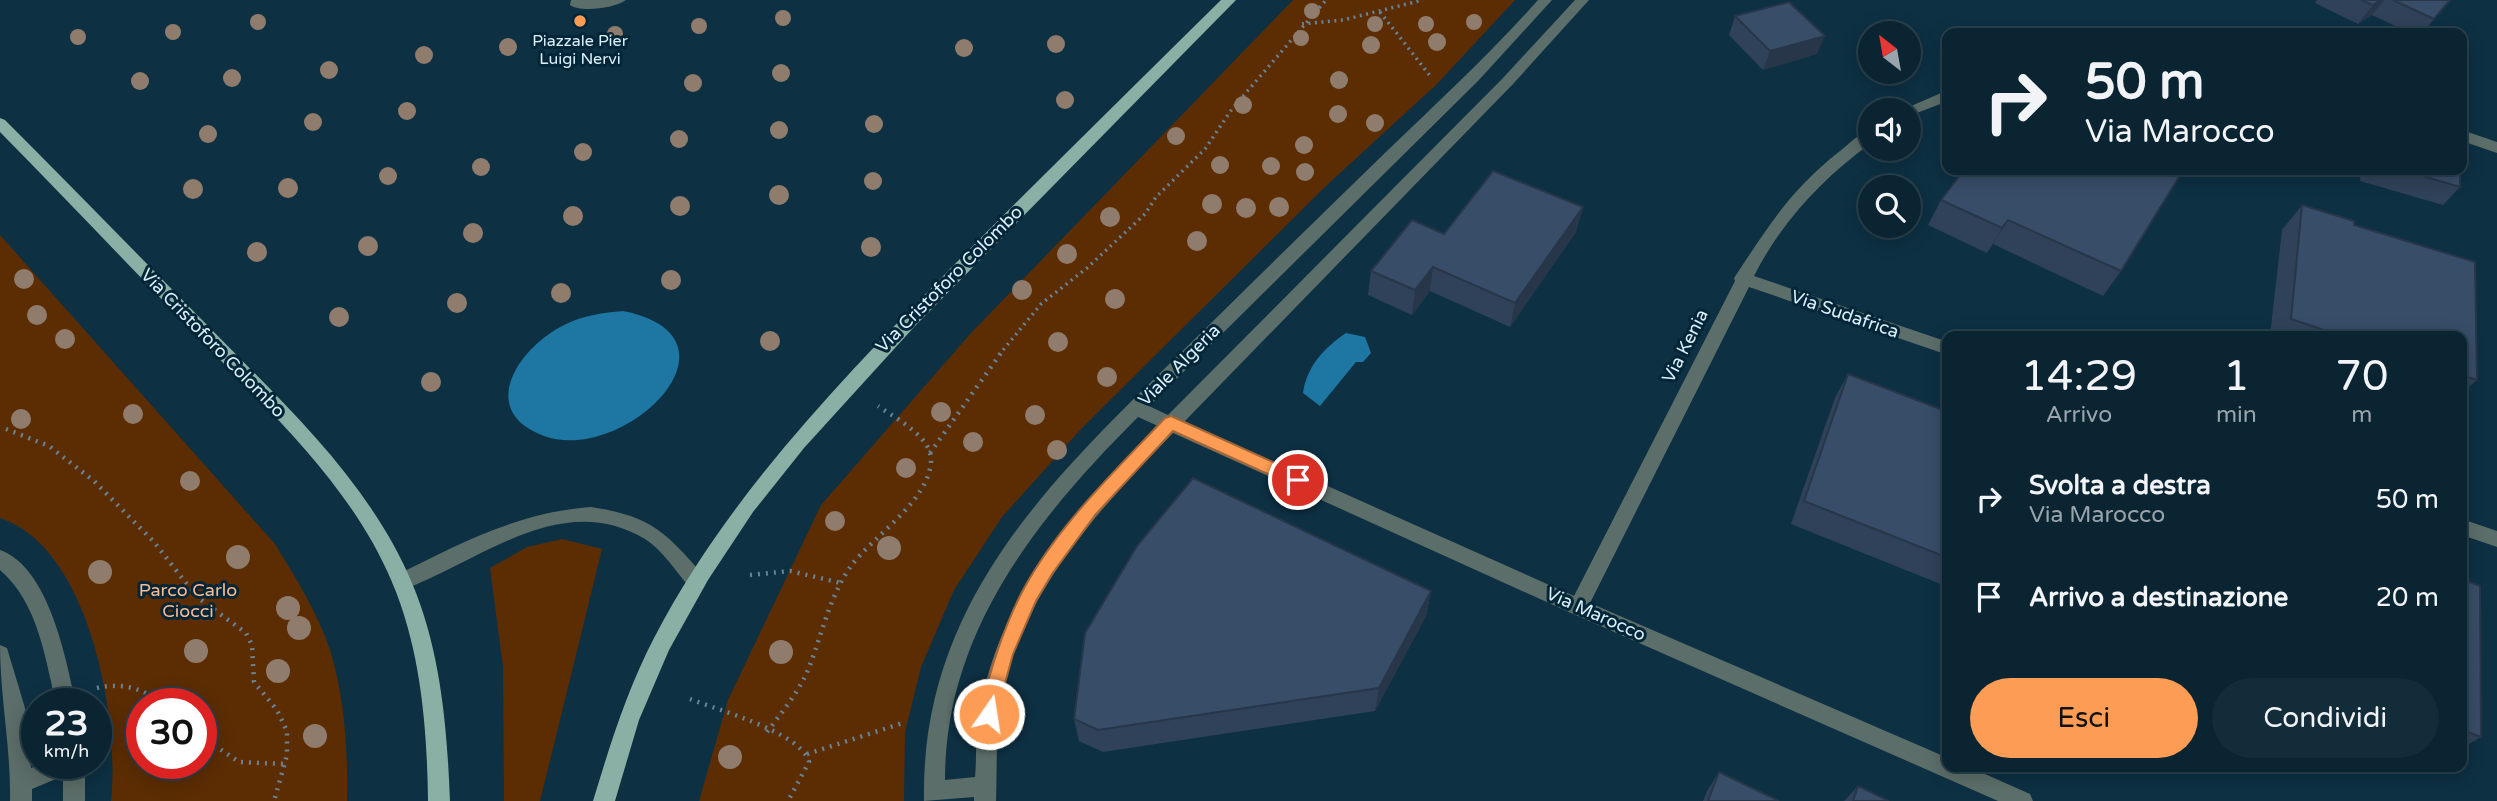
<!DOCTYPE html>
<html lang="it">
<head>
<meta charset="utf-8">
<style>
	:root { --surface:#0a2432; --page:#132c3a; --text:#f1f3f6; --muted:#99a4ac; --line:#2a414d; --accent:#fd9d55 }
	body { margin:0; font-family:"Varela Round",sans-serif; background:var(--page); color:var(--text); height:100vh; display:flex; flex-direction:column; font-size:26px; white-space:nowrap }
	* { box-sizing:border-box; margin:0 }
	p { font-size:23px; color:var(--muted) }
	.icon { flex:none; width:38px; height:38px; fill:none; stroke:currentColor; stroke-width:2; stroke-linecap:round; stroke-linejoin:round }
	.map { position:relative; flex:1; overflow:hidden }
	.details { position:absolute; left:1942px; top:331px; width:525px; height:441px; display:flex; flex-direction:column; background:var(--surface); border-radius:14px; box-shadow:0 4px 18px #0003,0 0 0 2px var(--line) }
	.details>* { flex:none }
	.guide { position:absolute; left:1942px; top:28px; width:525px; height:147px; border-radius:14px; box-shadow:0 4px 18px #0003,0 0 0 2px var(--line); background:#0a2432; color:var(--text); overflow:hidden }
	.needle { width:46px; rotate:329deg }
	.tools { position:absolute; left:1858px; top:21px; display:grid; gap:14px }
	.tools a { display:grid; place-items:center; width:63px; height:63px; border-radius:50%; background:var(--surface); box-shadow:0 4px 18px #0003,0 0 0 2px var(--line); font-size:35px }
	.speed { position:absolute; left:21px; top:688px; display:flex; gap:14px; font-size:35px; font-weight:700; text-align:center }
	.speed>* { display:grid; place-content:center; width:91px; height:91px; border-radius:50%; background:var(--surface); box-shadow:0 4px 18px #0003,0 0 0 2px var(--line); line-height:1 }
	.speed small { font-size:18px; font-weight:400 }
	.speed .limit { border:10px solid #d22; background:#fff; color:#111 }
	.pin { position:absolute; display:grid; place-items:center; width:60px; height:60px; color:#fff; margin:-30px; border:4px solid #fff; border-radius:50%; box-shadow:0 2px 7px #0007 }
	.me { position:absolute; width:77px; margin:-38px; rotate:13deg; stroke-linejoin:round; filter:drop-shadow(0 0 5px #0008) }
	.turn { display:flex; align-items:center; gap:24px; height:147px; padding:0 28px; font-size:32px }
	.turn .icon { width:91px; height:91px; stroke-width:2.5 }
	.turn b { display:block; font-size:49px; line-height:60px }
	.eta { display:flex; justify-content:space-evenly; align-items:center; height:119px; text-align:center }
	.eta b { font-size:42px; font-weight:600; line-height:49px }
	.primary-button { display:flex; gap:14px; margin-top:auto; padding:14px 28px }
	.primary-button a { flex:1; height:80px; border-radius:42px; background:var(--accent); color:#111; font-size:28px; font-weight:600; line-height:80px; text-align:center }
	.primary-button a+a { background:var(--page); color:var(--text) }
	ul { padding:0; list-style:none }
	li { display:flex; align-items:center; gap:21px; height:98px; padding:0 28px }
	li div { flex:1 }
	li b { display:block; font-size:26px }
	li em { font-style:normal }
	.map>svg:first-child { display:block }
	.green { fill:#5c2d03; fill-rule:evenodd }
	.water { fill:#1e76a2 }
	.lines { fill:none; stroke-linecap:round; stroke-linejoin:round }
	.path-far1 { stroke:#688393; stroke-width:3.5; stroke-dasharray:2 4.5; stroke-linecap:butt }
	.path { stroke:#688393; stroke-width:4.5; stroke-dasharray:2 6; stroke-linecap:butt }
	.lane { fill:#5c6e69; fill-rule:evenodd }
	.street { fill:#5c6e69; fill-rule:evenodd }
	.primary { fill:#8ab0a5; fill-rule:evenodd }
	.tree { fill:#907c6c }
	.wall { fill:#304259 }
	.shaded-wall { fill:#273649 }
	.building { fill:#384d68; stroke:#273649; stroke-width:2 }
	.route { fill:#fd9d55; stroke:#a46637; stroke-width:2 }
	.poi-dot { fill:#fd9d55; stroke:#022638; stroke-width:2.5 }
	.labels { text-anchor:middle; dominant-baseline:central; stroke-width:6; stroke-linejoin:round; paint-order:stroke }
	.far-poi-label { font-size:16px; fill:#dbeefa; stroke:#022638 }
	.street-label { font-size:18px; fill:#dbeefa; stroke:#022638 }
	.park-label { font-size:18px; fill:#fcbb8e; stroke:#022638 }
</style>
</head>
<body>
<div class="map">
<svg width="2497" height="801" viewBox="0 0 2497 801">
	<rect width="100%" height="100%" fill="#0d3043"/>
	<g class="green">
		<polygon points="1293,0 1515,0 1437,84 1327,185 1082,428 1002,517 954,590 921,667 905,732 904,801 699,801 728,700 821,505 971,333"/>
		<path d="M0,235l275,309c20,33 43,69 55,106 15,49 18,101 17,151h-236c9,-81 -21,-254 -111,-283zM142,704h59v59h-59z"/>
		<polygon points="562,539 602,549 540,801 504,801 503,667 490,568 527,547"/>
	</g>
	<g class="water">
		<path d="M623,311c131,26 3,154 -79,125 -70,-26 -23,-91 22,-112 18,-9 37,-11 57,-13z"/>
		<path d="M1346,333l19,4 6,16 -8,9h-7l-36,44 -17,-13c4,-27 21,-45 43,-60z"/>
	</g>
	<g class="lines">
		<g class="path-far1">
			<polyline points="1380,12 1431,77"/>
			<polyline points="1302,24 1343,20 1423,0"/>
			<polyline points="999,355 1041,304 1087,268 1145,214 1156,197 1205,149 1232,109 1326,0"/>
		</g>
		<g class="path">
			<polyline points="6,429 49,446 94,481 154,542 197,597 246,633 252,645 254,682 277,710 287,731 287,755 274,801"/>
			<polyline points="930,453 1001,353"/>
			<polyline points="750,575 790,571 841,583"/>
			<path d="M97,688c26,-6 46,1 67,16"/>
			<path d="M690,699c28,11 112,34 119,63l-21,39"/>
			<polyline points="100,711 105,747"/>
			<path d="M767,732c15,-20 31,-39 41,-62 14,-35 21,-73 43,-104 22,-30 77,-64 80,-104 2,-25 -36,-44 -53,-56"/>
			<polyline points="201,736 239,762 284,764"/>
			<polyline points="807,754 906,722"/>
		</g>
		<path class="lane" d="M571,0h55c-10,8 -46,13 -56,5z"/>
		<g class="street">
			<path d="M1538,0h14l-74,81 -329,325 19,9 335,-337 72,-78h14l-76,84 -329,338 390,174 161,-315 -1,-3c34,-51 55,-87 106,-127 9,-7 19,-18 31,-21v13c-49,36 -89,78 -117,133l194,66v13l-199,-68 -159,316 358,155v8h19l63,28 3,7h-35l-427,-188 -398,-180c-76,78 -160,168 -174,282 -3,28 -2,58 -3,86h-22v-4l-50,4c-4,-209 142,-335 279,-470 62,-61 123,-121 185,-181 51,-49 103,-97 150,-150zM1138,417l20,9c-83,83 -157,167 -179,286 -4,21 -2,44 -4,65l-30,3c0,-149 93,-263 193,-363z"/>
			<polygon points="1948,90 1948,101 1909,116 1909,110 1902,110"/>
			<polygon points="2462,130 2497,142 2497,153 2462,141"/>
			<path d="M591,507c59,9 74,24 112,68l3,6 -3,6 -7,2 -7,-2c-13,-16 -26,-36 -44,-48 -84,-51 -167,24 -243,51l-7,-2 -3,-6 3,-6c63,-32 124,-64 196,-69z"/>
			<polygon points="2462,519 2497,531 2497,547 2462,535"/>
			<path d="M0,550c49,17 66,109 76,154h-20c-11,-47 -18,-101 -56,-134z"/>
			<path d="M0,645l7,3 18,60 6,60 13,-5h41v38h-22v-25l-31,13v12h-22c1,-53 -10,-104 -10,-156z"/>
		</g>
		<g class="primary">
			<path d="M1221,0h15l-321,326 -111,122 -51,64 -45,68 -39,70 -30,70 -24,81h-22c17,-56 34,-111 61,-163 74,-142 186,-257 297,-370 89,-90 180,-179 270,-268z"/>
			<path d="M0,118l5,2c69,69 136,138 204,207 76,78 160,154 203,256 29,69 35,144 38,218h-22c-1,-74 -7,-150 -36,-219 -40,-95 -119,-167 -189,-240 -68,-70 -135,-141 -203,-210z"/>
		</g>
	</g>
	<g class="tree">
		<circle cx="1312" cy="11" r="8"/>
		<circle cx="783" cy="18" r="8"/>
		<circle cx="258" cy="22" r="8"/>
		<circle cx="1474" cy="22" r="8"/>
		<circle cx="1375" cy="24" r="8"/>
		<circle cx="1426" cy="24" r="8"/>
		<circle cx="699" cy="26" r="8"/>
		<circle cx="173" cy="32" r="8"/>
		<circle cx="615" cy="34" r="8"/>
		<circle cx="78" cy="37" r="8"/>
		<circle cx="1301" cy="38" r="8"/>
		<circle cx="1437" cy="42" r="9"/>
		<circle cx="1056" cy="44" r="9"/>
		<circle cx="1371" cy="45" r="9"/>
		<circle cx="508" cy="47" r="9"/>
		<circle cx="964" cy="48" r="9"/>
		<circle cx="424" cy="55" r="9"/>
		<circle cx="329" cy="70" r="9"/>
		<circle cx="781" cy="73" r="9"/>
		<circle cx="232" cy="78" r="9"/>
		<circle cx="1339" cy="80" r="9"/>
		<circle cx="140" cy="81" r="9"/>
		<circle cx="693" cy="83" r="9"/>
		<circle cx="1065" cy="100" r="9"/>
		<circle cx="1243" cy="105" r="9"/>
		<circle cx="407" cy="111" r="9"/>
		<circle cx="1338" cy="114" r="9"/>
		<circle cx="313" cy="122" r="9"/>
		<circle cx="1375" cy="123" r="9"/>
		<circle cx="874" cy="124" r="9"/>
		<circle cx="779" cy="130" r="9"/>
		<circle cx="208" cy="134" r="9"/>
		<circle cx="1176" cy="136" r="9"/>
		<circle cx="679" cy="139" r="9"/>
		<circle cx="1304" cy="145" r="9"/>
		<circle cx="583" cy="152" r="9"/>
		<circle cx="1220" cy="165" r="9"/>
		<circle cx="1271" cy="166" r="9"/>
		<circle cx="481" cy="167" r="9"/>
		<circle cx="1305" cy="172" r="9"/>
		<circle cx="388" cy="176" r="9"/>
		<circle cx="873" cy="181" r="9"/>
		<circle cx="288" cy="188" r="10"/>
		<circle cx="193" cy="189" r="10"/>
		<circle cx="779" cy="195" r="10"/>
		<circle cx="1212" cy="204" r="10"/>
		<circle cx="680" cy="206" r="10"/>
		<circle cx="1279" cy="207" r="10"/>
		<circle cx="1246" cy="208" r="10"/>
		<circle cx="573" cy="216" r="10"/>
		<circle cx="1110" cy="217" r="10"/>
		<circle cx="473" cy="233" r="10"/>
		<circle cx="1197" cy="241" r="10"/>
		<circle cx="368" cy="246" r="10"/>
		<circle cx="871" cy="247" r="10"/>
		<circle cx="257" cy="252" r="10"/>
		<circle cx="1067" cy="254" r="10"/>
		<circle cx="24" cy="279" r="10"/>
		<circle cx="671" cy="280" r="10"/>
		<circle cx="1022" cy="290" r="10"/>
		<circle cx="561" cy="293" r="10"/>
		<circle cx="1115" cy="299" r="10"/>
		<circle cx="457" cy="303" r="10"/>
		<circle cx="37" cy="315" r="10"/>
		<circle cx="339" cy="317" r="10"/>
		<circle cx="65" cy="339" r="10"/>
		<circle cx="770" cy="341" r="10"/>
		<circle cx="1058" cy="342" r="10"/>
		<circle cx="1107" cy="377" r="10"/>
		<circle cx="431" cy="382" r="10"/>
		<circle cx="941" cy="412" r="10"/>
		<circle cx="133" cy="414" r="10"/>
		<circle cx="1035" cy="415" r="10"/>
		<circle cx="21" cy="419" r="10"/>
		<circle cx="973" cy="442" r="10"/>
		<circle cx="1057" cy="450" r="10"/>
		<circle cx="906" cy="468" r="10"/>
		<circle cx="190" cy="481" r="10"/>
		<circle cx="835" cy="521" r="10"/>
		<circle cx="889" cy="548" r="12"/>
		<circle cx="238" cy="557" r="12"/>
		<circle cx="100" cy="572" r="12"/>
		<circle cx="288" cy="608" r="12"/>
		<circle cx="299" cy="628" r="12"/>
		<circle cx="196" cy="651" r="12"/>
		<circle cx="781" cy="652" r="12"/>
		<circle cx="278" cy="671" r="12"/>
		<circle cx="315" cy="736" r="12"/>
		<circle cx="730" cy="757" r="12"/>
	</g>
	<g class="wall">
		<polygon points="2317,0 2451,0 2422,33 2410,33 2372,15 2358,24 2315,3"/>
		<polygon points="1735,16 1817,54 1763,70 1729,35"/>
		<polygon points="1964,170 2121,271 2103,296 1993,244 1987,253 1928,225 1941,200"/>
		<polygon points="2361,170 2460,170 2460,187 2443,205 2360,181"/>
		<polygon points="2302,205 2354,221 2354,225 2475,262 2477,380 2462,393 2462,336 2270,336 2282,230"/>
		<polygon points="1583,207 1576,232 1510,327 1430,291 1412,315 1368,295 1371,271 1444,234"/>
		<polygon points="1848,374 1948,412 1948,587 1791,524 1835,398"/>
		<polygon points="2462,579 2481,737 2462,748"/>
		<polygon points="1431,591 1426,616 1375,711 1103,752 1079,741 1074,719"/>
		<polygon points="1719,772 1779,801 1703,801 1707,791"/>
		<polygon points="1858,786 1889,801 1844,801"/>
	</g>
	<g class="shaded-wall">
		<polygon points="2381,0 2384,0 2372,15 2358,24 2373,5"/>
		<polygon points="1825,36 1817,54 1763,70 1770,51"/>
		<polygon points="1583,207 1576,232 1510,327 1515,303"/>
		<polygon points="2008,220 1993,244 1987,253 2002,228"/>
		<polygon points="1433,267 1430,291 1412,315 1415,290"/>
		<polygon points="1431,591 1426,616 1375,711 1379,688"/>
	</g>
	<g class="building">
		<polygon points="2361,0 2381,0 2373,5"/>
		<polygon points="2393,0 2450,0 2434,19"/>
		<polygon points="1789,2 1825,36 1770,51 1735,16"/>
		<polygon points="1964,170 2160,170 2179,177 2121,271 2008,220 2002,228 1941,200"/>
		<polygon points="2402,170 2460,170 2460,187"/>
		<polygon points="1493,171 1583,207 1515,303 1433,267 1415,290 1371,271 1412,220 1444,234"/>
		<polygon points="2302,205 2354,221 2354,225 2475,262 2477,380 2462,375 2462,336 2342,336 2291,319"/>
		<polygon points="1848,374 1948,412 1948,558 1804,501"/>
		<polygon points="1193,478 1431,591 1379,688 1098,730 1074,719 1085,633 1137,546"/>
		<polygon points="2462,579 2480,586 2481,737 2462,730"/>
		<polygon points="1719,772 1779,801 1708,801"/>
		<polygon points="1858,786 1889,801 1853,801"/>
	</g>
	<path class="route" d="M1171,416l133,60 3,4 -9,7 -6,-2 -119,-54 -77,83 -44,60 -16,27 -23,53 -18,66 -6,3 -7,-3 -3,-6c11,-42 23,-83 43,-122 35,-66 92,-120 143,-174z"/>
	<circle class="poi-dot" cx="580" cy="21" r="7"/>
	<g class="labels">
		<g class="far-poi-label">
			<text x="580" y="41">Piazzale Pier<tspan x="580" dy="18">Luigi Nervi</tspan></text>
		</g>
		<g class="street-label">
			<text transform="translate(949 279) rotate(-45)">Via Cristoforo Colombo</text>
			<text transform="translate(1845 314) rotate(19)">Via Sudafrica</text>
			<text transform="translate(213 343) rotate(46)">Via Cristoforo Colombo</text>
			<text transform="translate(1685 346) rotate(-63)">Via Kenia</text>
			<text transform="translate(1179 365) rotate(-45)">Viale Algeria</text>
			<text transform="translate(1596 614) rotate(24)">Via Marocco</text>
		</g>
		<g class="park-label">
			<text x="188" y="590">Parco Carlo<tspan x="188" dy="21">Ciocci</tspan></text>
		</g>
	</g>
</svg>
<div class="tools">
<a><svg class="needle" viewBox="-14 -14 28 28"><path d="M0-13l5 13h-10z" fill="#e53935"/><path d="M0 13l5-13h-10z" fill="#99a4ac"/></svg></a>
<a><svg class="icon" aria-label="sound" viewBox="0 0 24 24"><path d="M4 9h4l5-4v14l-5-4H4zM17 9q2 3 0 6"/></svg></a>
<a><svg class="icon" aria-label="search" viewBox="0 0 24 24"><circle cx="10" cy="10" r="6"/><path d="M15 15l6 6"/></svg></a>
</div>
<div class="speed"><div>23<small>km/h</small></div><div class="limit">30</div></div>
<div class="pin" style="left:1298px;top:480px;background:#d93025"><svg class="icon" aria-label="arrive" viewBox="0 0 24 24"><path d="M6 21V4h12l-3 4 3 4H6"/></svg></div>
<svg class="me" style="left:989px;top:714px" viewBox="-20 -20 40 40"><circle r="17" fill="#fd9d55" stroke="#fff" stroke-width="3"/><path d="M0-11L8 9 0 5-8 9z" fill="#fff"/></svg>
<div class="guide">
<div class="turn"><svg class="icon" aria-label="right" viewBox="0 0 24 24"><path d="M7 20v-9h11M14 6l5 5-5 5"/></svg><div><b>50 m</b>Via Marocco</div></div>
</div>
<section class="details">
<div class="eta">
<div><b>14:29</b><p>Arrivo</p></div>
<div><b>1</b><p>min</p></div>
<div><b>70</b><p>m</p></div>
</div>
<ul>
<li><svg class="icon" aria-label="right" viewBox="0 0 24 24"><path d="M7 20v-9h11M14 6l5 5-5 5"/></svg><div><b>Svolta a destra</b><p>Via Marocco</p></div><em>50 m</em></li>
<li><svg class="icon" aria-label="arrive" viewBox="0 0 24 24"><path d="M6 21V4h12l-3 4 3 4H6"/></svg><div><b>Arrivo a destinazione</b></div><em>20 m</em></li>
</ul>
<div class="primary-button"><a>Esci</a><a>Condividi</a></div>
</section>
</div>
</body>
</html>
